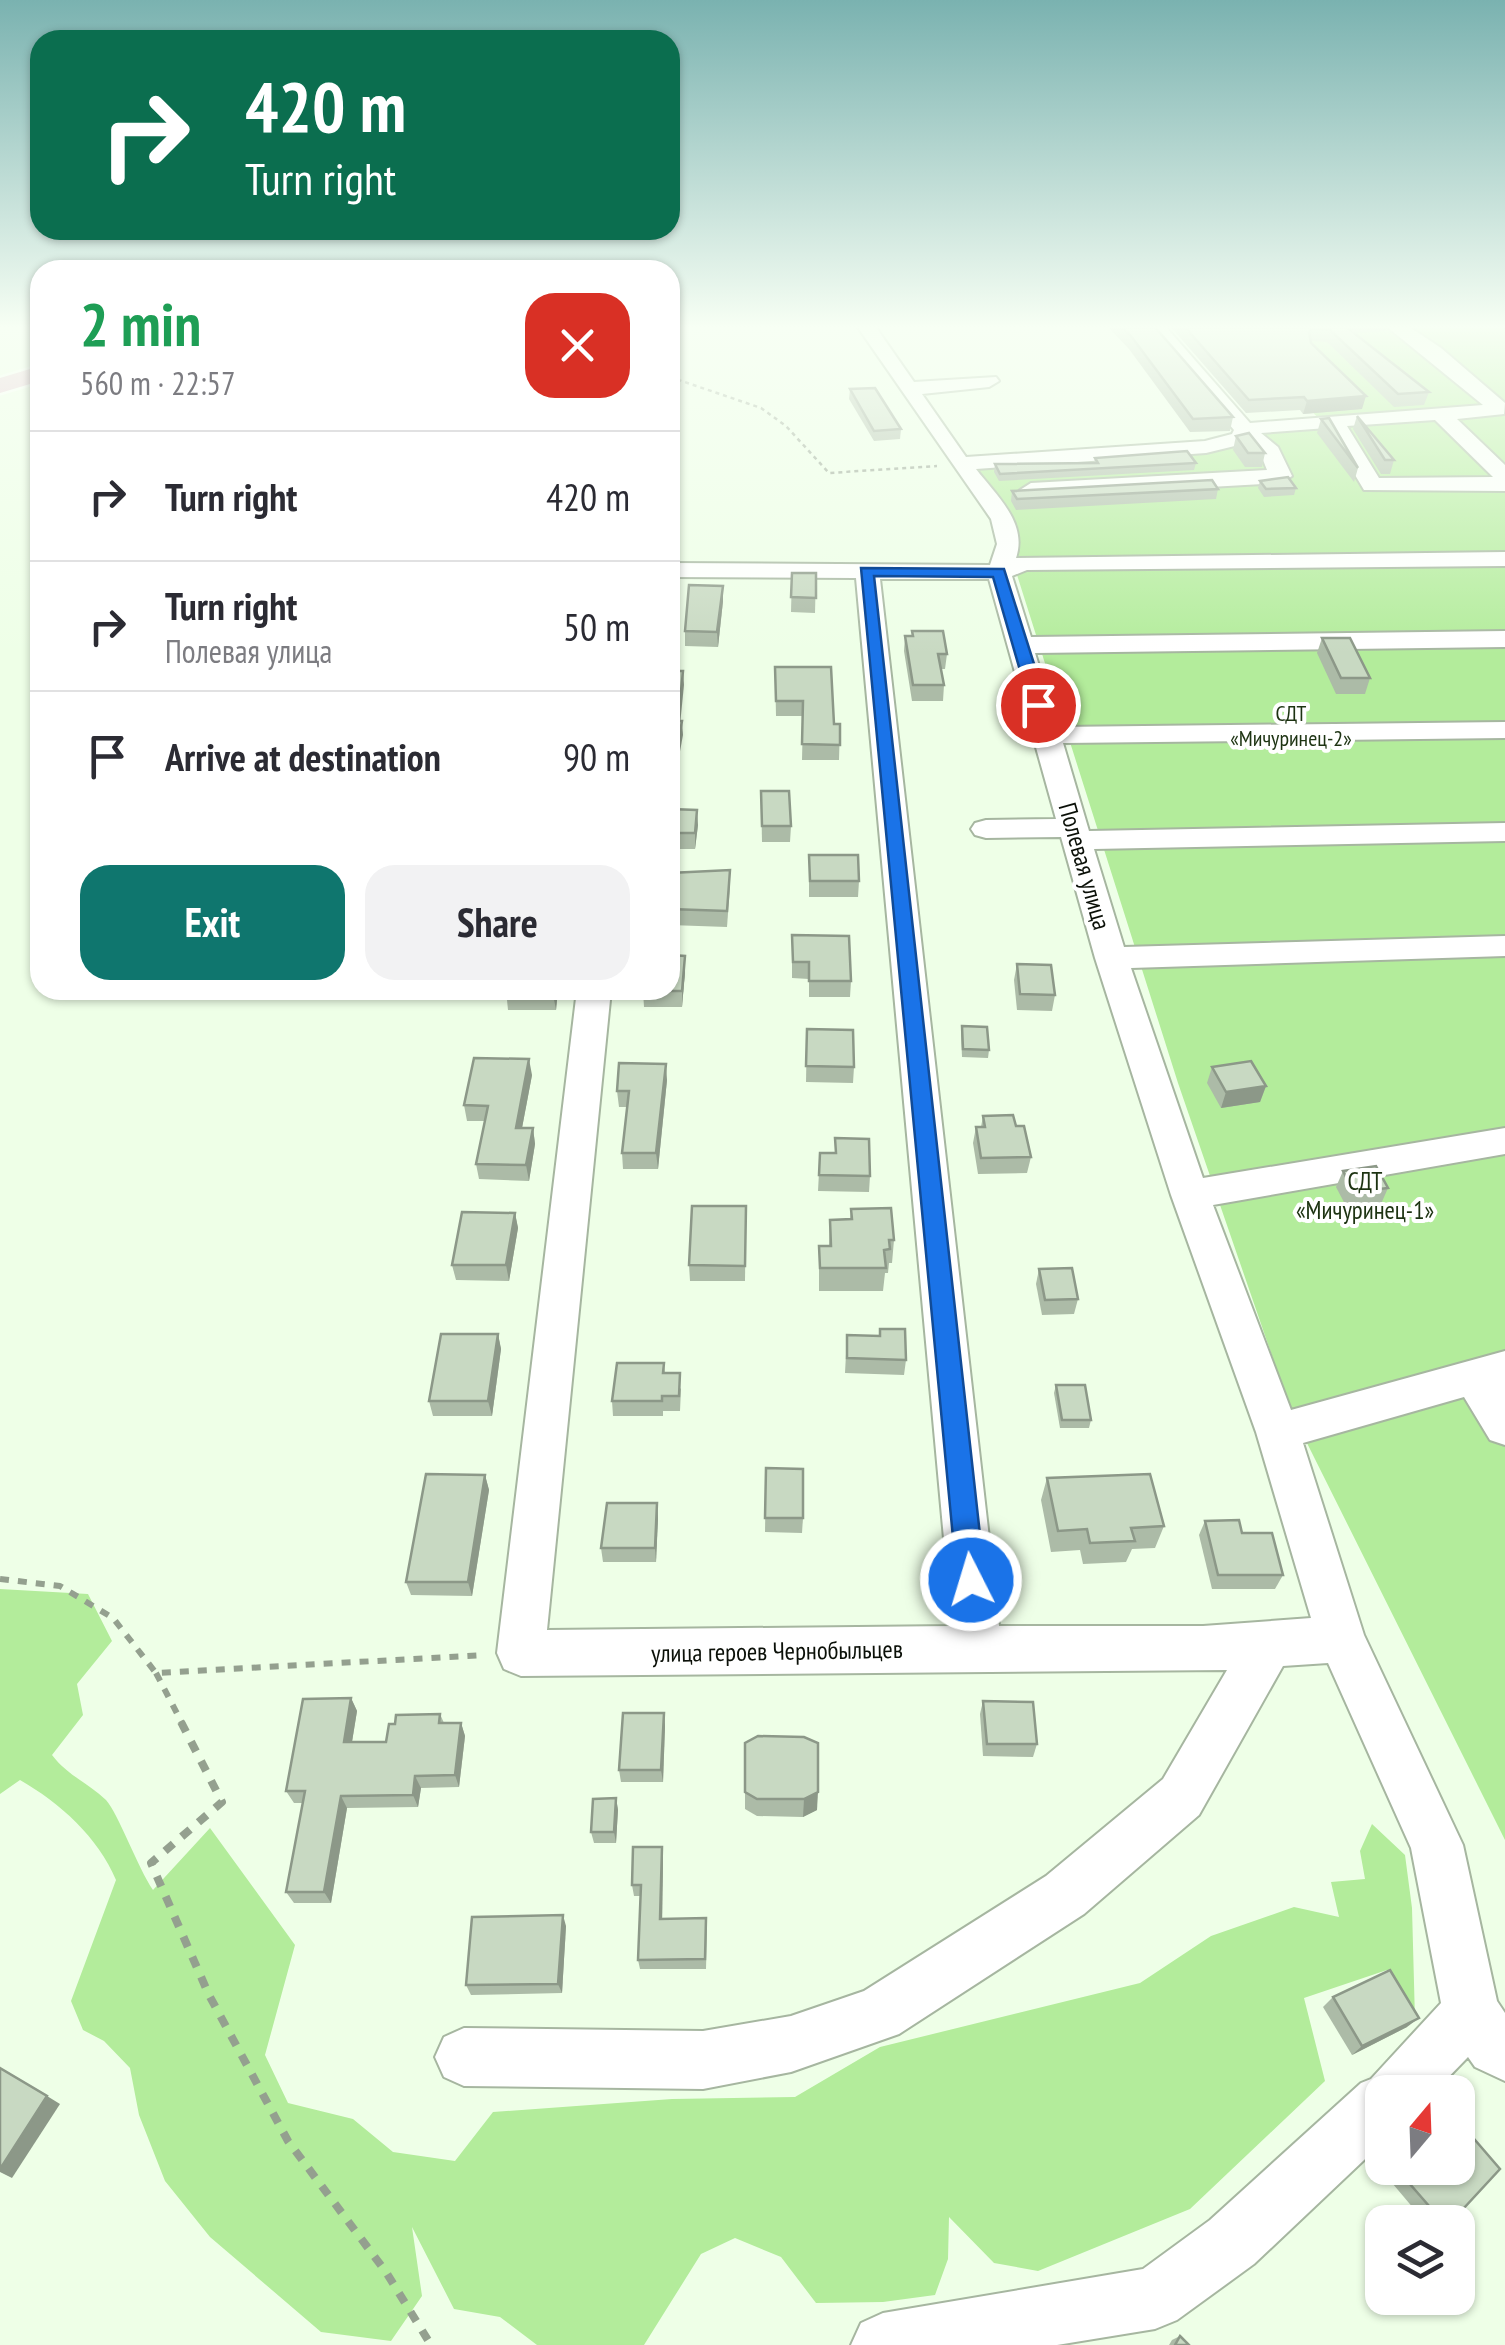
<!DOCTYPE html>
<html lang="en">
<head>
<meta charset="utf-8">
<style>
	:root { --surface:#fff; --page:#f2f2f3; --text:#2b2b33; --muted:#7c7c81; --line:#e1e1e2; --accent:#0f766e }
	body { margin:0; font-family:"PT Sans Narrow",sans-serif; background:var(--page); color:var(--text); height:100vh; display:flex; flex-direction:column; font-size:38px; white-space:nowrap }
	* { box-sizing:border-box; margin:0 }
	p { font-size:32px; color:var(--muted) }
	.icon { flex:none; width:55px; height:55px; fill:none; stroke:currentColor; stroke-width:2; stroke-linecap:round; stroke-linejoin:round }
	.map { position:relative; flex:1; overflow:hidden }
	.panel { position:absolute; left:30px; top:260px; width:650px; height:740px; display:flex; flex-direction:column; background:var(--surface); border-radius:30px; box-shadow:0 2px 8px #0004 }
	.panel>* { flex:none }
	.top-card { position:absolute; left:30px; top:30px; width:650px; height:210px; border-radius:30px; box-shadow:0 2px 8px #0004; background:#0b6e4f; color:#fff; overflow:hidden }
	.needle { width:65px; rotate:19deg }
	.fabs { position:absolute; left:1365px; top:2075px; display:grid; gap:20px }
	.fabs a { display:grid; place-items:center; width:110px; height:110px; border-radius:20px; background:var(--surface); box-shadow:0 2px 8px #0004; font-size:50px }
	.pin { position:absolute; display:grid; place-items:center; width:85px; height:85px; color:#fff; margin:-42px; border:5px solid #fff; border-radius:50%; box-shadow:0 2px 10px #0007 }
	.me { position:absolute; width:110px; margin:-55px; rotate:355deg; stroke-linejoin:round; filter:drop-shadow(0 0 8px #0008) }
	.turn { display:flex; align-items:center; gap:35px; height:210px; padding:0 50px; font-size:45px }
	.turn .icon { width:130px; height:130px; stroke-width:2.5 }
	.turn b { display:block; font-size:70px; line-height:85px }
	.round { display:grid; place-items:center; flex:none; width:105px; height:105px; border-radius:30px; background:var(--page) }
	.head { display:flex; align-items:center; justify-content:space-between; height:170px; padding:0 50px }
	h1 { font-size:60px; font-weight:600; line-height:75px; color:#1e9e55 }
	.cta { display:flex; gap:20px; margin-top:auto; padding:20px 50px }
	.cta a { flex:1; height:115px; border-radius:30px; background:var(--accent); color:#fff; font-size:40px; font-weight:600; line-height:115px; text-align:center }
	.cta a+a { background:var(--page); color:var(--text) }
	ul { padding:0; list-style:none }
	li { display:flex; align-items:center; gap:30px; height:130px; padding:0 50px; border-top:2px solid var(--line) }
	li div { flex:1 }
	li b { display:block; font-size:38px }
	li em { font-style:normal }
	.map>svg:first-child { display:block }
	.green { fill:#b3ec9b }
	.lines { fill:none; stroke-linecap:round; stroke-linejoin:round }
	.minor-casing { stroke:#a6b6a0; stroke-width:4 }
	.major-casing { stroke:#fff; stroke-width:5 }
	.path-far2 { stroke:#94a08f; stroke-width:2.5; stroke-dasharray:4 4; stroke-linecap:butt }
	.path-far1 { stroke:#94a08f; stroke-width:6; stroke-dasharray:9 9; stroke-linecap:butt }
	.path { stroke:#94a08f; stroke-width:8; stroke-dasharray:11 11; stroke-linecap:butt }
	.minor { fill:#fff; fill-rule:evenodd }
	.major { fill:#e5b2cd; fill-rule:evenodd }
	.wall { fill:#acbba7 }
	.shaded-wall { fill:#8c9888 }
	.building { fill:#c8d9c2; stroke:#8c9888; stroke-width:2.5 }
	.route { fill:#1a73e8; stroke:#114b97; stroke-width:2.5 }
	.labels { text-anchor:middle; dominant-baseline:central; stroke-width:8; stroke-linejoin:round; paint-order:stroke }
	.far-park-label { font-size:22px; fill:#1d3312; stroke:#fff }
	.street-label { font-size:25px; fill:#0b1008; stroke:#fff }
	.park-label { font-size:25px; fill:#1d3312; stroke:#fff }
</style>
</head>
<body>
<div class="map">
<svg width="1505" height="2345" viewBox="0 0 1505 2345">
	<rect width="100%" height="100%" fill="#eeffe7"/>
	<g class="green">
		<polygon points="1230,326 1505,326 1505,1840 1291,1411 1178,1083 1011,556 973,468 1245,443 1256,431 1323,423"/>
		<path d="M0,1589l88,5 24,47 -35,43 6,31 -31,40c15,20 36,28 54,45 12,13 32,68 47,90l57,-62 85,117 -30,110 23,48 65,16 40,33 62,9 38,-49 179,-13 123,-2 85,-50 260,-64 71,-47 83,-29 45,10 -8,-35 34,-3 -5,-28 12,-27 33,31 7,53 3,112 -28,-50 -83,28 21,83 -135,128 -152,62 -44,-8 -45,-46 -1,42 -13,36 -52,7 -67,1 -35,-46 -46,-19 -34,16 -57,91h-107l-37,-28 -46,-8 -42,-82 10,69 -31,45 -70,-9 -111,-95 -45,-56 -26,-66 -9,-47 -26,-27 -21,-11 -12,-29 45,-121c-18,-43 -56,-77 -96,-100l-20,14z"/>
	</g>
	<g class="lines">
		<defs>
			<path id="minor" d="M857,326h18l39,56 82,-5 3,4 -10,6 -67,7 44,63 239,-16 27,-7 2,-4 -88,-104h19l85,97 233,-18 -97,-79h22l33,22 64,55 -1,11 -47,5 48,46v26l-141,-1 -37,-62 -66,5 17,14 14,29 -11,7 -250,14 -11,-7 11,-7 236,-13 -6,-15 -14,-12 -41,10 -230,16c20,26 52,54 40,89l489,-6v14l-478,4 -15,6 19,61 474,-6v16l-470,6 23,74 447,-5v16l-442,5 26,88 416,-8v18l-411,8 30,98 381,-11v20l-374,12 72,210 302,-50v26l-292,51 78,205 214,-59v94l-15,-5 -26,-43 -161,46 61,192 99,210 34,156 8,12v68l-30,-14 -7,-10 -34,35h-52v51l-128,121 -77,56 -22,9 -98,16h-206l10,-22 22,-10 260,-44 67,-49 151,-137 10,-4 70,-76 -30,-155 -83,-185 -45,3 -84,149 -115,99 -185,120 -108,38 -88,17 -239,-3 -20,-9 -9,-20 9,-20 20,-9 239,3 88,-15 73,-25 182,-115 117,-97 64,-109 -706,6 -17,-7 -7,-16 80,-663h34l-64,640 405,-4 -96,-1048 -186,-1v-14l320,2 7,-21 -6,-25zM1435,420l58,57 -114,1 -32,-52zM880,579h109l67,240 -70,1 -11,3 -4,6 4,6 11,3 75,-1 34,121 76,237 85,237 55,186 -108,8h-204z"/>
			<polygon id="major" points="40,366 40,381 0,393 0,378"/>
		</defs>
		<use href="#minor" class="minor-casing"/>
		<use href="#major" class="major-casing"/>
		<polyline class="path-far2" points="670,377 761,408 786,426 829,473 937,466"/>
		<g class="path-far1">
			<polyline points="0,1579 60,1586 113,1618 156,1673 485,1655"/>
			<polyline points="156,1673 183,1725"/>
		</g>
		<polyline class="path" points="181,1722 222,1802 151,1863 209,1995 288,2141 386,2272 431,2345"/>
		<use href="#minor" class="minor"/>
		<use href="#major" class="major"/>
	</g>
	<g class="wall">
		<polygon points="1107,326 1154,326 1233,417 1230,431 1190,432 1129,349"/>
		<polygon points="1170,326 1388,326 1386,331 1354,333 1429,392 1424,405 1394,407 1327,342 1310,341 1362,409 1303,414 1300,410 1246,413"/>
		<polygon points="850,389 901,429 900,439 874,441 849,399"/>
		<polygon points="1357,416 1394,460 1390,474 1381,474 1353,429"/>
		<polygon points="1321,419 1358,468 1354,482 1317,433"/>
		<polygon points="1236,436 1265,453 1262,467 1245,467 1233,450"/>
		<polygon points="1095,458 1196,463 1194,470 999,481 994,472 995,464 1094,463"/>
		<polygon points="1260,481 1296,488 1294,495 1264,497 1258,488"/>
		<polygon points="1218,489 1216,499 1016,510 1011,501 1012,491"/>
		<polygon points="792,573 816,573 815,613 791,612"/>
		<polygon points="723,586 723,601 718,647 685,646 685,631"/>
		<polygon points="912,631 947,654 945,669 941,669 944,685 943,701 912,701 904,651 905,636 912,636"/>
		<polygon points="1322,638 1370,678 1365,694 1336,694 1317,653"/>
		<polygon points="775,667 834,724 840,724 839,760 802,760 803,716 776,716"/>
		<polygon points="761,791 791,826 790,842 762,842"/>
		<polygon points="670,809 698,825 695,849 670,849"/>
		<polygon points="809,855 859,881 858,897 809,897"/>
		<polygon points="670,873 730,886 727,927 670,925"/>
		<polygon points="792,935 851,981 850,997 809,997 809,979 792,978"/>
		<polygon points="685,956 685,972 682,1007 644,1007 643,990"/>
		<polygon points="1017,964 1055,995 1052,1011 1017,1010 1014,980"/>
		<polygon points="506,990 558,990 556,1010 508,1010"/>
		<polygon points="962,1026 989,1050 988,1058 962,1057 961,1034"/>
		<polygon points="807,1029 854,1067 853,1083 806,1082"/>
		<polygon points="1212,1067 1266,1086 1260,1102 1221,1108 1207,1083"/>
		<polygon points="532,1075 522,1128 533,1128 535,1144 529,1181 479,1179 476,1164 485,1121 467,1121 464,1105"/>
		<polygon points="667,1080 658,1169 623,1169 622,1153 627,1107 619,1107 617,1091"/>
		<polygon points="983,1116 1031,1157 1027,1173 978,1174 973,1143 976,1127 981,1127"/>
		<polygon points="835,1138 870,1176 869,1192 818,1191 820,1153 835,1153"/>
		<polygon points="1343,1171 1388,1188 1381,1204 1347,1208 1336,1187"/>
		<polygon points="746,1206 745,1281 690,1281 689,1265"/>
		<polygon points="851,1209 894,1240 892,1263 889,1263 888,1273 885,1273 883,1291 819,1291 819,1246 829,1246 830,1220 850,1220"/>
		<polygon points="515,1213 518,1228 509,1281 456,1280 452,1265"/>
		<polygon points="1039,1269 1078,1299 1074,1314 1042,1315 1036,1284"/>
		<polygon points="880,1329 906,1360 904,1375 845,1373 847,1335 879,1336"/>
		<polygon points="498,1334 501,1349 492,1416 433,1416 429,1401"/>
		<polygon points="664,1363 665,1373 681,1389 680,1411 663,1411 663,1416 613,1416 612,1401"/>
		<polygon points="1056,1385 1091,1420 1089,1428 1060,1428 1054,1393"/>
		<polygon points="766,1468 803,1518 802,1533 765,1532"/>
		<polygon points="485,1475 489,1490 472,1596 411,1595 406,1582"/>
		<polygon points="1047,1478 1164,1526 1155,1548 1132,1549 1126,1562 1083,1564 1080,1550 1051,1552 1041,1500"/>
		<polygon points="657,1503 658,1518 656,1562 603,1562 601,1548"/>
		<polygon points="1205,1521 1242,1533 1283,1575 1275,1589 1212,1589 1199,1535"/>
		<polygon points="351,1698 357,1711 352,1742 386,1742 395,1724 440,1714 444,1723 461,1723 465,1736 459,1787 421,1788 418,1807 347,1808 331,1903 294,1903 286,1892 303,1803 294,1803 286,1791"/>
		<polygon points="983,1701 1037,1744 1033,1757 983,1756 980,1714"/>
		<polygon points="664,1713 665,1726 663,1782 621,1782 619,1770"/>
		<polygon points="745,1743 817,1810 803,1817 757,1816 745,1809"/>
		<polygon points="616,1798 618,1810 616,1843 594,1843 591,1832"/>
		<polygon points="662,1847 663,1858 662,1919 707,1929 706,1969 640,1969 638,1960 640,1896 634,1896 632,1885"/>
		<polygon points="566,1926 562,1993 471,1995 466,1985"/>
		<polygon points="1333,1997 1407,2027 1352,2055 1323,2007"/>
		<polygon points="1463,2126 1451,2222 1425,2222 1371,2158 1382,2148 1382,2168 1458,2168 1458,2130"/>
		<polygon points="1180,2336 1189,2345 1169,2345 1172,2340"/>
	</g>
	<g class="shaded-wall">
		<polygon points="1366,396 1362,409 1303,414 1307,401"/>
		<polygon points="723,586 723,601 718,647 717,632"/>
		<polygon points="683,671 684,685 679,735 678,721"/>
		<polygon points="682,721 683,735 670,806 670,789"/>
		<polygon points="697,810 698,825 695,849 695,833"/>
		<polygon points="685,956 685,972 682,1007 682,991"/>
		<polygon points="554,990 558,990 556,1010 553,994"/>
		<polygon points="529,1059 532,1075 519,1144 516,1128"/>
		<polygon points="666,1064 667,1080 658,1169 656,1153"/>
		<polygon points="1266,1086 1260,1102 1221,1108 1226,1092"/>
		<polygon points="533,1128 535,1144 529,1181 526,1165"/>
		<polygon points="515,1213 518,1228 509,1281 506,1265"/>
		<polygon points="498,1334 501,1349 492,1416 488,1401"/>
		<polygon points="485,1475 489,1490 472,1596 468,1582"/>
		<polygon points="657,1503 658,1518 656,1562 655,1548"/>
		<polygon points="351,1698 357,1711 350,1754 344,1742"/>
		<polygon points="664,1713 665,1726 663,1782 661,1770"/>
		<polygon points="461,1723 465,1736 459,1787 455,1775"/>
		<polygon points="415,1776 421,1788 418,1807 413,1795"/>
		<polygon points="818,1792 817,1810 803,1817 804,1799"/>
		<polygon points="341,1796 347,1808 331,1903 324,1892"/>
		<polygon points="616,1798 618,1810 616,1843 614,1832"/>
		<polygon points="662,1847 663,1858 662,1929 660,1919"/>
		<polygon points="563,1915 566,1926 562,1993 558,1984"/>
		<polygon points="1419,2018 1407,2027 1352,2055 1362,2046"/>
		<polygon points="47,2096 60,2104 12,2178 0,2172 0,2169"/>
	</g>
	<g class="building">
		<polygon points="1121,326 1154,326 1233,417 1193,419 1131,336"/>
		<polygon points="1184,326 1345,326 1429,392 1398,394 1330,330 1313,329 1309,332 1311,343 1366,396 1307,401 1304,397 1249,400"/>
		<polygon points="875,388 901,429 874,431 850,389"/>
		<polygon points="1357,416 1394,460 1385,460"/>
		<polygon points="1329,418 1358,468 1321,419"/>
		<polygon points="1249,433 1265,453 1248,453 1236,436"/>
		<polygon points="1187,451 1196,463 1000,474 995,464 1098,463 1095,458"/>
		<polygon points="1288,477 1296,488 1266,489 1260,481"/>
		<polygon points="1212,480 1218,489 1017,499 1012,491"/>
		<polygon points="792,573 816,573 816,598 791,597"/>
		<polygon points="689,585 723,586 717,632 685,631"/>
		<polygon points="912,631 943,631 947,654 938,654 944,685 913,685 905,636 913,636"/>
		<polygon points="1322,638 1350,638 1370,678 1341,678"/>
		<polygon points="775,667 831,667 834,724 840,724 840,745 802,744 803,701 776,701"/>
		<polygon points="670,671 683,671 678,721 682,721 670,789"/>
		<polygon points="761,791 789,791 791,826 762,826"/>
		<polygon points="670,809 697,810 695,833 670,833"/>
		<polygon points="809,855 858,855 859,881 810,881"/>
		<polygon points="730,870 727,911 670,909 670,873"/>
		<polygon points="792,935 849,936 851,981 809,981 809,962 793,962"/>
		<polygon points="670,955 685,956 682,991 643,991 670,990"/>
		<polygon points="1017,964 1051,965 1055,995 1020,994"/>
		<polygon points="506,990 554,990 553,994 505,994"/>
		<polygon points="962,1026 987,1027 989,1050 963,1049"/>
		<polygon points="807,1029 853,1030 854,1067 806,1066"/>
		<polygon points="474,1058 529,1059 516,1128 533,1128 526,1165 476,1164 488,1106 464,1105"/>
		<polygon points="1251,1061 1266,1086 1226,1092 1212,1067"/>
		<polygon points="619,1063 666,1064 656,1153 622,1153 629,1091 617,1091"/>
		<polygon points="1013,1115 1016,1126 1024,1126 1031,1157 981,1158 976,1127 985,1127 983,1116"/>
		<polygon points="835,1138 869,1139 870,1176 819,1175 820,1153 836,1153"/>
		<polygon points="1376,1166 1388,1188 1354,1192 1343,1171"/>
		<polygon points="692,1206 746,1206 745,1266 689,1265"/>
		<polygon points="891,1208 894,1240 889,1240 890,1249 884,1250 886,1268 820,1268 819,1246 831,1246 830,1220 852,1219 851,1209"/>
		<polygon points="462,1212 515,1213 506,1265 452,1265"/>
		<polygon points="1072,1268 1078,1299 1045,1300 1039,1269"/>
		<polygon points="880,1329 905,1329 906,1360 847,1358 847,1335 880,1336"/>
		<polygon points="441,1334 498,1334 488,1401 429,1401"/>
		<polygon points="617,1363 664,1363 663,1373 680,1373 679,1396 662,1396 662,1401 612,1401"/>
		<polygon points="1056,1385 1085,1385 1091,1420 1062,1420"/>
		<polygon points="766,1468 803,1469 803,1518 765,1518"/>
		<polygon points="426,1474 485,1475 468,1582 406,1582"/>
		<polygon points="1150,1474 1164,1526 1131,1528 1135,1541 1090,1543 1087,1529 1058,1531 1047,1478"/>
		<polygon points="607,1503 657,1503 655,1548 601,1548"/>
		<polygon points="1239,1520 1242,1533 1272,1533 1283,1575 1218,1575 1205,1521"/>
		<polygon points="351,1698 344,1742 386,1742 389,1724 395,1724 396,1715 440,1714 439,1723 461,1723 455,1775 415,1776 413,1795 341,1796 324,1892 286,1892 305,1791 286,1791 303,1699"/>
		<polygon points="983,1701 1033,1702 1037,1744 987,1744"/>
		<polygon points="623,1713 664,1713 661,1770 619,1770"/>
		<polygon points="758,1736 804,1737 818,1743 818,1792 804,1799 757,1799 745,1792 745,1743"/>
		<polygon points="616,1798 614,1832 591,1832 593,1799"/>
		<polygon points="633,1847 662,1847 660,1919 706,1918 705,1959 638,1960 641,1885 632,1885"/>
		<polygon points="563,1915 558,1984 466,1985 472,1917"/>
		<polygon points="1390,1970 1419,2018 1362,2046 1333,1997"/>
		<polygon points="0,2068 47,2096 0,2169"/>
		<polygon points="1463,2126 1500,2169 1451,2222 1443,2222 1396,2168 1458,2168 1458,2132"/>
		<polygon points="1180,2336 1189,2345 1175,2345"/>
	</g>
	<linearGradient id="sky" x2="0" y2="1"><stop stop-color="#7ab2b0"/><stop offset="0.5" stop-color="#f7fff4"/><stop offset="1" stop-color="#f7fff4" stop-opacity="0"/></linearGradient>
	<rect width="1505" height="654" fill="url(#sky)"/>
	<polygon class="route" points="861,568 1004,569 1047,705 1038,710 1030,705 993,577 874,576 985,1580 981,1589 971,1593 961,1589 957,1580"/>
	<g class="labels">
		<g class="far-park-label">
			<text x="1291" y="713">СДТ<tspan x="1291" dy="25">«Мичуринец-2»</tspan></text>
		</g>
		<g class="street-label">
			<text transform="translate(1085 866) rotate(74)">Полевая улица</text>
			<text transform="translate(777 1651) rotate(-1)">улица героев Чернобыльцев</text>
		</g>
		<g class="park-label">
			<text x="1365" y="1181">СДТ<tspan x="1365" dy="29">«Мичуринец-1»</tspan></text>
		</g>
	</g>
</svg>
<div class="fabs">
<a><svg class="needle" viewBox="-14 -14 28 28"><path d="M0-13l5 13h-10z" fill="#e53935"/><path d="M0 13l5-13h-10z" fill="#7c7c81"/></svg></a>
<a><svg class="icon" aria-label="layers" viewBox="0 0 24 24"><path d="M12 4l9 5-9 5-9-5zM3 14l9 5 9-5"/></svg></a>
</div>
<div class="pin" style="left:1038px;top:705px;background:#d93025"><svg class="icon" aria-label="arrive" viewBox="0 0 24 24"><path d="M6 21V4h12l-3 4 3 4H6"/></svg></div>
<svg class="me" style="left:971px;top:1580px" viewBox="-20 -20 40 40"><circle r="17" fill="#1a73e8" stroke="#fff" stroke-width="3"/><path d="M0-11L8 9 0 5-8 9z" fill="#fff"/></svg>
<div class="top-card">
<div class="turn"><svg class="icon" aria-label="right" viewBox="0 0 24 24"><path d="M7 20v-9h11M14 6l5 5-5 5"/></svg><div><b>420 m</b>Turn right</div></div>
</div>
<section class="panel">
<div class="head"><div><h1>2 min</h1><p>560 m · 22:57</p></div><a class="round" style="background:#d93025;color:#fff"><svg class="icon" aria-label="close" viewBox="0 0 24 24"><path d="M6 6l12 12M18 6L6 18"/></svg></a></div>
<ul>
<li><svg class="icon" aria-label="right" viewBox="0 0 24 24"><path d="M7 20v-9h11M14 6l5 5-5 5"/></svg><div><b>Turn right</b></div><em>420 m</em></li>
<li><svg class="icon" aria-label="right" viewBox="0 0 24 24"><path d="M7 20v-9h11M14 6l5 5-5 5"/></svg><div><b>Turn right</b><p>Полевая улица</p></div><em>50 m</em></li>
<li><svg class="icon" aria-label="arrive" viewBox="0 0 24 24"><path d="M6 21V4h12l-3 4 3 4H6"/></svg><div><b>Arrive at destination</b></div><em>90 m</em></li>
</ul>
<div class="cta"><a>Exit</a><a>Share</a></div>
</section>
</div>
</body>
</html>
